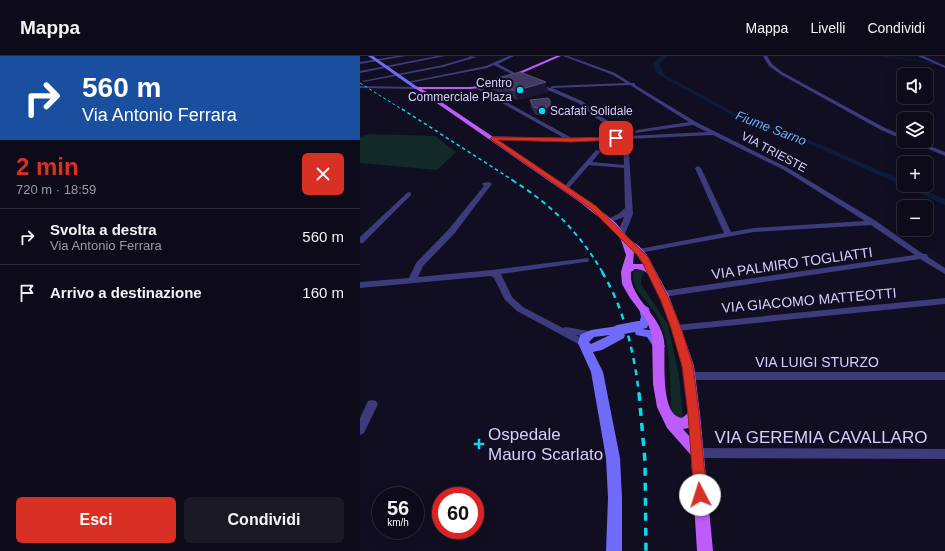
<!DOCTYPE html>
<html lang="it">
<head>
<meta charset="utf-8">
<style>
	:root { --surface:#0d0a19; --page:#1b1826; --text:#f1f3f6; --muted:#9a9aa2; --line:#2d2b38; --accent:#d93025 }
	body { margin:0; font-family:Helvetica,sans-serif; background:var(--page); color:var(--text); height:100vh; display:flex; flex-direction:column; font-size:15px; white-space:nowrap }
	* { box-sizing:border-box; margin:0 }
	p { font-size:13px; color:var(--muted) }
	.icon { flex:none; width:22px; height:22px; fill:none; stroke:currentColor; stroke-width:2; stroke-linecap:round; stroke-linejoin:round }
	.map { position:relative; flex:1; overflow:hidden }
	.details { display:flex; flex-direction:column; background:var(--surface); width:360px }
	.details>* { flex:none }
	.hud { background:#1a4fa0; color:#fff; overflow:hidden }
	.buttons { position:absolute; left:537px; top:12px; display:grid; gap:8px }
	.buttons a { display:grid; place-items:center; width:36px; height:36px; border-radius:6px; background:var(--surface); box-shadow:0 4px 16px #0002,0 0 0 1px var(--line); font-size:20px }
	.speed { position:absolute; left:12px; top:431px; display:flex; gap:8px; font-size:20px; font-weight:700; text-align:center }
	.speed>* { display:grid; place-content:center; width:52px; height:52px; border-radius:50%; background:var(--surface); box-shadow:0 4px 16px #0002,0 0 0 1px var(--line); line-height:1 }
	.speed small { font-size:10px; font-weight:400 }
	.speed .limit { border:6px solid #d22; background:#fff; color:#111 }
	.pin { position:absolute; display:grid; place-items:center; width:34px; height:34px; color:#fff; margin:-17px; border-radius:8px; box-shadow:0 2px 6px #0006 }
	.me { position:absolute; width:44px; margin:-22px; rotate:355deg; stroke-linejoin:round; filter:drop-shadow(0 0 3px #0008) }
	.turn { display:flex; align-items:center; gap:14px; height:84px; padding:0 16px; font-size:18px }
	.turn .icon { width:52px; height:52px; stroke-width:2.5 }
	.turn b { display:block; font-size:28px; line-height:34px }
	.round { display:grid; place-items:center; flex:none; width:42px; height:42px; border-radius:6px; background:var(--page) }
	.head { display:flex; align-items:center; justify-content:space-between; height:68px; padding:0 16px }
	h1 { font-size:24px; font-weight:600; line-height:30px; color:var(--accent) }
	.primary-button { display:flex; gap:8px; margin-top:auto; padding:8px 16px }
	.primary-button a { flex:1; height:46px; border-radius:6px; background:var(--accent); color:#fff; font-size:16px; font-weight:600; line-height:46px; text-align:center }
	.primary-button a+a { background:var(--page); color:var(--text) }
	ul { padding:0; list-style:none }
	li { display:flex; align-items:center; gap:12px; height:56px; padding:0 16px; border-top:1px solid var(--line) }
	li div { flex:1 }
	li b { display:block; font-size:15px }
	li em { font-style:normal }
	header { display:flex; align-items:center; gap:24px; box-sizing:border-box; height:56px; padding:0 20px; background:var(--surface); border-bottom:1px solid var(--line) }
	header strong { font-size:19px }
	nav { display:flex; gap:22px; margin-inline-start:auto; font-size:14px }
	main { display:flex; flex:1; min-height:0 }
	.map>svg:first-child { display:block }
	.green { fill:#112a29 }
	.water { fill:#0c1d3c }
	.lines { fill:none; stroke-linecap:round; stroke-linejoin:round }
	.stream { stroke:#0c1d3c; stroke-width:1 }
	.canal { fill:#0c1d3c; fill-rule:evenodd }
	.street { fill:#3e3b7d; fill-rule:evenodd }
	.secondary { fill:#6f6bf8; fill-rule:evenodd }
	.primary { fill:#bd5cf8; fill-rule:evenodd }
	.rail-far4 { stroke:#0bd7ee; stroke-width:1; stroke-dasharray:3 2.5; stroke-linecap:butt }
	.rail-far3 { stroke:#0bd7ee; stroke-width:1.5; stroke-dasharray:3.5 3; stroke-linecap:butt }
	.rail-far2 { stroke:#0bd7ee; stroke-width:2; stroke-dasharray:5 4; stroke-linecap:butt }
	.rail-far1 { stroke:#0bd7ee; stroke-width:2.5; stroke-dasharray:6 5.5; stroke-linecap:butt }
	.rail { stroke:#0bd7ee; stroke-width:3.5; stroke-dasharray:8 7; stroke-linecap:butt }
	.secondary-bridge { stroke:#6f6bf8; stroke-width:10 }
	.wall { fill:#2f284e }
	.shaded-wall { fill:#1c1634 }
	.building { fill:#413a61; stroke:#585179 }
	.route { fill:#d93025; stroke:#8d1f18 }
	.poi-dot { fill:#0bd7ee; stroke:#110e21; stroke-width:1.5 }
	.labels { text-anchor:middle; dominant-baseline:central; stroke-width:4; stroke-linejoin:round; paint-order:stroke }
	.far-poi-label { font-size:12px; fill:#d5d0fd; stroke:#110e21; text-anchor:end }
	.far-street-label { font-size:12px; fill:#d5d0fd; stroke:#110e21 }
	.far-water-label { font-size:13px; font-style:italic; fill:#63b3f8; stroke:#110e21 }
	.street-label { font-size:14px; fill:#d5d0fd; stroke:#110e21 }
	.near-poi-label { font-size:17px; fill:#d5d0fd; stroke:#110e21; text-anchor:start }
	.near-street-label { font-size:17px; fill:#d5d0fd; stroke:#110e21 }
</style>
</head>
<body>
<header>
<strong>Mappa</strong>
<nav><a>Mappa</a><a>Livelli</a><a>Condividi</a></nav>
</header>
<main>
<section class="details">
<div class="hud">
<div class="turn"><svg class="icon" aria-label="right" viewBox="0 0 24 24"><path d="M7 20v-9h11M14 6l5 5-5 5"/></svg><div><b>560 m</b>Via Antonio Ferrara</div></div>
</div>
<div class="head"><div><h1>2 min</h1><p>720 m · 18:59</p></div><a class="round" style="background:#d93025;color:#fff"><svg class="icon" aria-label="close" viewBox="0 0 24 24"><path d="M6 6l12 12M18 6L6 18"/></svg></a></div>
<ul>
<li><svg class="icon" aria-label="right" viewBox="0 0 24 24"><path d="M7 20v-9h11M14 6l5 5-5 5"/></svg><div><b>Svolta a destra</b><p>Via Antonio Ferrara</p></div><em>560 m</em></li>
<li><svg class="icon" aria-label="arrive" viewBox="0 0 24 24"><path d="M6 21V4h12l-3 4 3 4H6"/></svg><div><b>Arrivo a destinazione</b></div><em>160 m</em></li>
</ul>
<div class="primary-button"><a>Esci</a><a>Condividi</a></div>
</section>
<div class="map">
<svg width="585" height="495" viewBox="0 0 585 495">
	<rect width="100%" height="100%" fill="#110e21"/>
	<g class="green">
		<polygon points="10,78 75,80 96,96 77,114 0,107 0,81"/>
		<path d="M281,213l3,3 -3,6v6l27,41 11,51 4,42h-8l-3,-8c-3,-31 0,-66 -15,-94 -8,-15 -28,-28 -23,-45z"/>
	</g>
	<polygon class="water" points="300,0 307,0 299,8 300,11 305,19 377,58 445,82 544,125 544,129 553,129 585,143 585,149 450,88 374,60 299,19 295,15 293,8"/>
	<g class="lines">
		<polyline class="stream" points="524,0 577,8"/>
		<polygon class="canal" points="561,0 566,0 585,9 585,11"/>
		<g class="street">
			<polygon points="37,0 46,0 0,8 0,6"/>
			<polygon points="77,0 85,0 0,17 0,15"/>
			<polygon points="108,0 117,1 83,11 4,26 2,25 83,9 110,1"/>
			<polygon points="149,0 154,0 138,8 163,21 163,23 161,23 134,9 127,12 49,27 47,26 126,10"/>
			<path d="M203,0h5l47,17 16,10h4v2l61,37 92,46 88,53 47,33h4l1,3 17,11v6l-25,-15 -257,38 -3,-1 -1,-2 4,-3 252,-36 -44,-30 -117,7 -115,21h-3l-1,-2 4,-2 85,-16 -29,-65 3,-2 3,2 30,64 23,-4 111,-7 -81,-51 -71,-35 -85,4 5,75 -8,20 -4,2h-3l-1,-2 7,-17 -15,6 -4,-2 13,-7 7,-6 -1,-40 -35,-3 -21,24 -5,-1 33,-38 5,1 -9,11 32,3 -1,-26 -52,3 -79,-2 -3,-2 3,-2 72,2 -87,-49 2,-2 93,51 50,-2v-2l-26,-16 -18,-15 -44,-19 2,-2 14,6 2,-2 74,-3 -13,-8zM270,29l59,37 -52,8 -3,2 1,1 58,-8 14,7 -79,4 -1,-4 -27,-16 -18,-15 -30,-13z"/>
			<polygon points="403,0 407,0 412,8 422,16 525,72 544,80 544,84 521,74 420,18 409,10"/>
			<polygon points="558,0 563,0 585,10 585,12"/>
			<polygon points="0,30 57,31 59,32 57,33 0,32"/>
			<polygon points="549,85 557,85 585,96 585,100"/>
			<polygon points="129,126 132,128 131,129 94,178 63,210 58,221 132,214 228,202 229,204 228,206 225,206 141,218 152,241 163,251 203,272 206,271 234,276 236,278 234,280 231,281 216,279 226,285 228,287 226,289 220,289 157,255 145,244 134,222 131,220 0,232 0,226 49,222 56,207 88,174 124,130 122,128 123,127"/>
			<polygon points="49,136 51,137 51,139 3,187 0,187 0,181 47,137"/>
			<polygon points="585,242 585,248 316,275 311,272 316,269"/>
			<polygon points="329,316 585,316 585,324 329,324 325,323 324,320 325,317"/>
			<polygon points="12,344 16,345 18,348 4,377 0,379 0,362 8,345"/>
			<polygon points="337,392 585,393 585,403 337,402 333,401 331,397 333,393"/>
		</g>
		<g class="secondary">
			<polygon points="8,0 13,0 59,32 55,33"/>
			<polygon points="284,249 289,252 291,261 287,272 282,273 295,275 305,290 303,293 295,293 287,281 276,279 275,276 277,273 274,270 279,267 281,261 279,252"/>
			<path d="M258,270l5,4 -1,2 3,3 -1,3 -22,12 -9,2 10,20 17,86 2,40v53h-16l2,-53 -2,-40 -15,-86 -13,-29 2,-8 11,-5zM250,279l-19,9 -2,-2 5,-5z"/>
		</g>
		<path class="primary" d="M196,0h5l-71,31 -20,2h-48l171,115 23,19 13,16 10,7 8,9 21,39 13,34 13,38 6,48 13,137h-16l-6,-96 -24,-27 -10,-21 -4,-23 -1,-49 -6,-16 -16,-21 -8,-14 -1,-12 5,-17 -5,-15 -11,-14 -29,-23 -166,-115 2,-1h53l19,-2zM274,195l9,13h-10zM275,213c5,0 11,2 14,6 11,15 30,73 33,92 3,16 4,31 6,46l-6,5c-23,-2 -16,-61 -18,-78 -4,-26 -36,-43 -33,-68zM329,372v8l-6,-7z"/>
		<polyline class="rail-far4" points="0,27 43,54"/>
		<polyline class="rail-far3" points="42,53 154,125"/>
		<path class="rail-far2" d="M152,124c40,25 67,52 91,93"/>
		<path class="rail-far1" d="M242,216c22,36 32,80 37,122"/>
		<polyline class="rail" points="279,337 285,405 286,495"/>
		<polyline class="secondary-bridge" points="258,274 279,270"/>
	</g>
	<g class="wall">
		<polygon points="130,24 188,36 157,44 131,33"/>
		<polygon points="170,44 190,44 191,57 187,59 181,60 175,58 171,52"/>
	</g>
	<g class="shaded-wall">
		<polygon points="186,26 188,36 157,44 155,35"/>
		<polygon points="190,44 191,57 187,59 181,60 180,53"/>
	</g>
	<g class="building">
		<polygon points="160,16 186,26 155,35 130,24"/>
		<polygon points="188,42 190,44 190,49 186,52 180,53 174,51 170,44"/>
	</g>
	<polygon class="route" points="132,81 211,82 256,81 259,82 256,84 211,86 138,84 236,150 288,201 310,245 321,272 333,310 339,358 347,439 345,444 340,445 336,444 334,439 328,358 322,310 311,272 301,245 280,202 231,153 130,83"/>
	<g class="poi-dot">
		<circle cx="160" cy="34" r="4"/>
		<circle cx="182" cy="55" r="4"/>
		<path d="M117 382h4v4h4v4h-4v4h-4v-4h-4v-4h4z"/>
	</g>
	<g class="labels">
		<g class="far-poi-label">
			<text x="152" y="27">Centro<tspan x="152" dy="14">Commerciale Plaza</tspan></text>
			<text x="190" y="55" text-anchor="start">Scafati Solidale</text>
		</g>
		<g class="far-street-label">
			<text transform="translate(414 96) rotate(28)">VIA TRIESTE</text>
		</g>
		<g class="far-water-label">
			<text transform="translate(411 72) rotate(21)">Fiume Sarno</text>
		</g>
		<g class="street-label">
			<text transform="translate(432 207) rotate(-8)">VIA PALMIRO TOGLIATTI</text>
			<text transform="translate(449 244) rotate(-5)">VIA GIACOMO MATTEOTTI</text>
			<text x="457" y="306">VIA LUIGI STURZO</text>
		</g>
		<g class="near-poi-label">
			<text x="128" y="378">Ospedale<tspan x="128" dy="20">Mauro Scarlato</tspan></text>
		</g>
		<g class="near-street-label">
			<text x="461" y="381">VIA GEREMIA CAVALLARO</text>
		</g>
	</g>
</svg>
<div class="buttons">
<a><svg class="icon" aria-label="sound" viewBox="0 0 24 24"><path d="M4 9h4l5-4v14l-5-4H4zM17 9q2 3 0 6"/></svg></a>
<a><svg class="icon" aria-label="layers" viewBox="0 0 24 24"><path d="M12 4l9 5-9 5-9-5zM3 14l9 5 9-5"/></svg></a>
<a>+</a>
<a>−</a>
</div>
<div class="speed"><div>56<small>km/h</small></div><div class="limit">60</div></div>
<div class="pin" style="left:256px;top:82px;background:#d93025"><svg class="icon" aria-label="arrive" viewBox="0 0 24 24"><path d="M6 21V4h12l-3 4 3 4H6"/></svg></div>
<svg class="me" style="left:340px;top:439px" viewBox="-20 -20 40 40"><circle r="19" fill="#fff"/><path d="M0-13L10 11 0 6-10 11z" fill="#d93025"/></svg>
</div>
</main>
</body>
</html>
